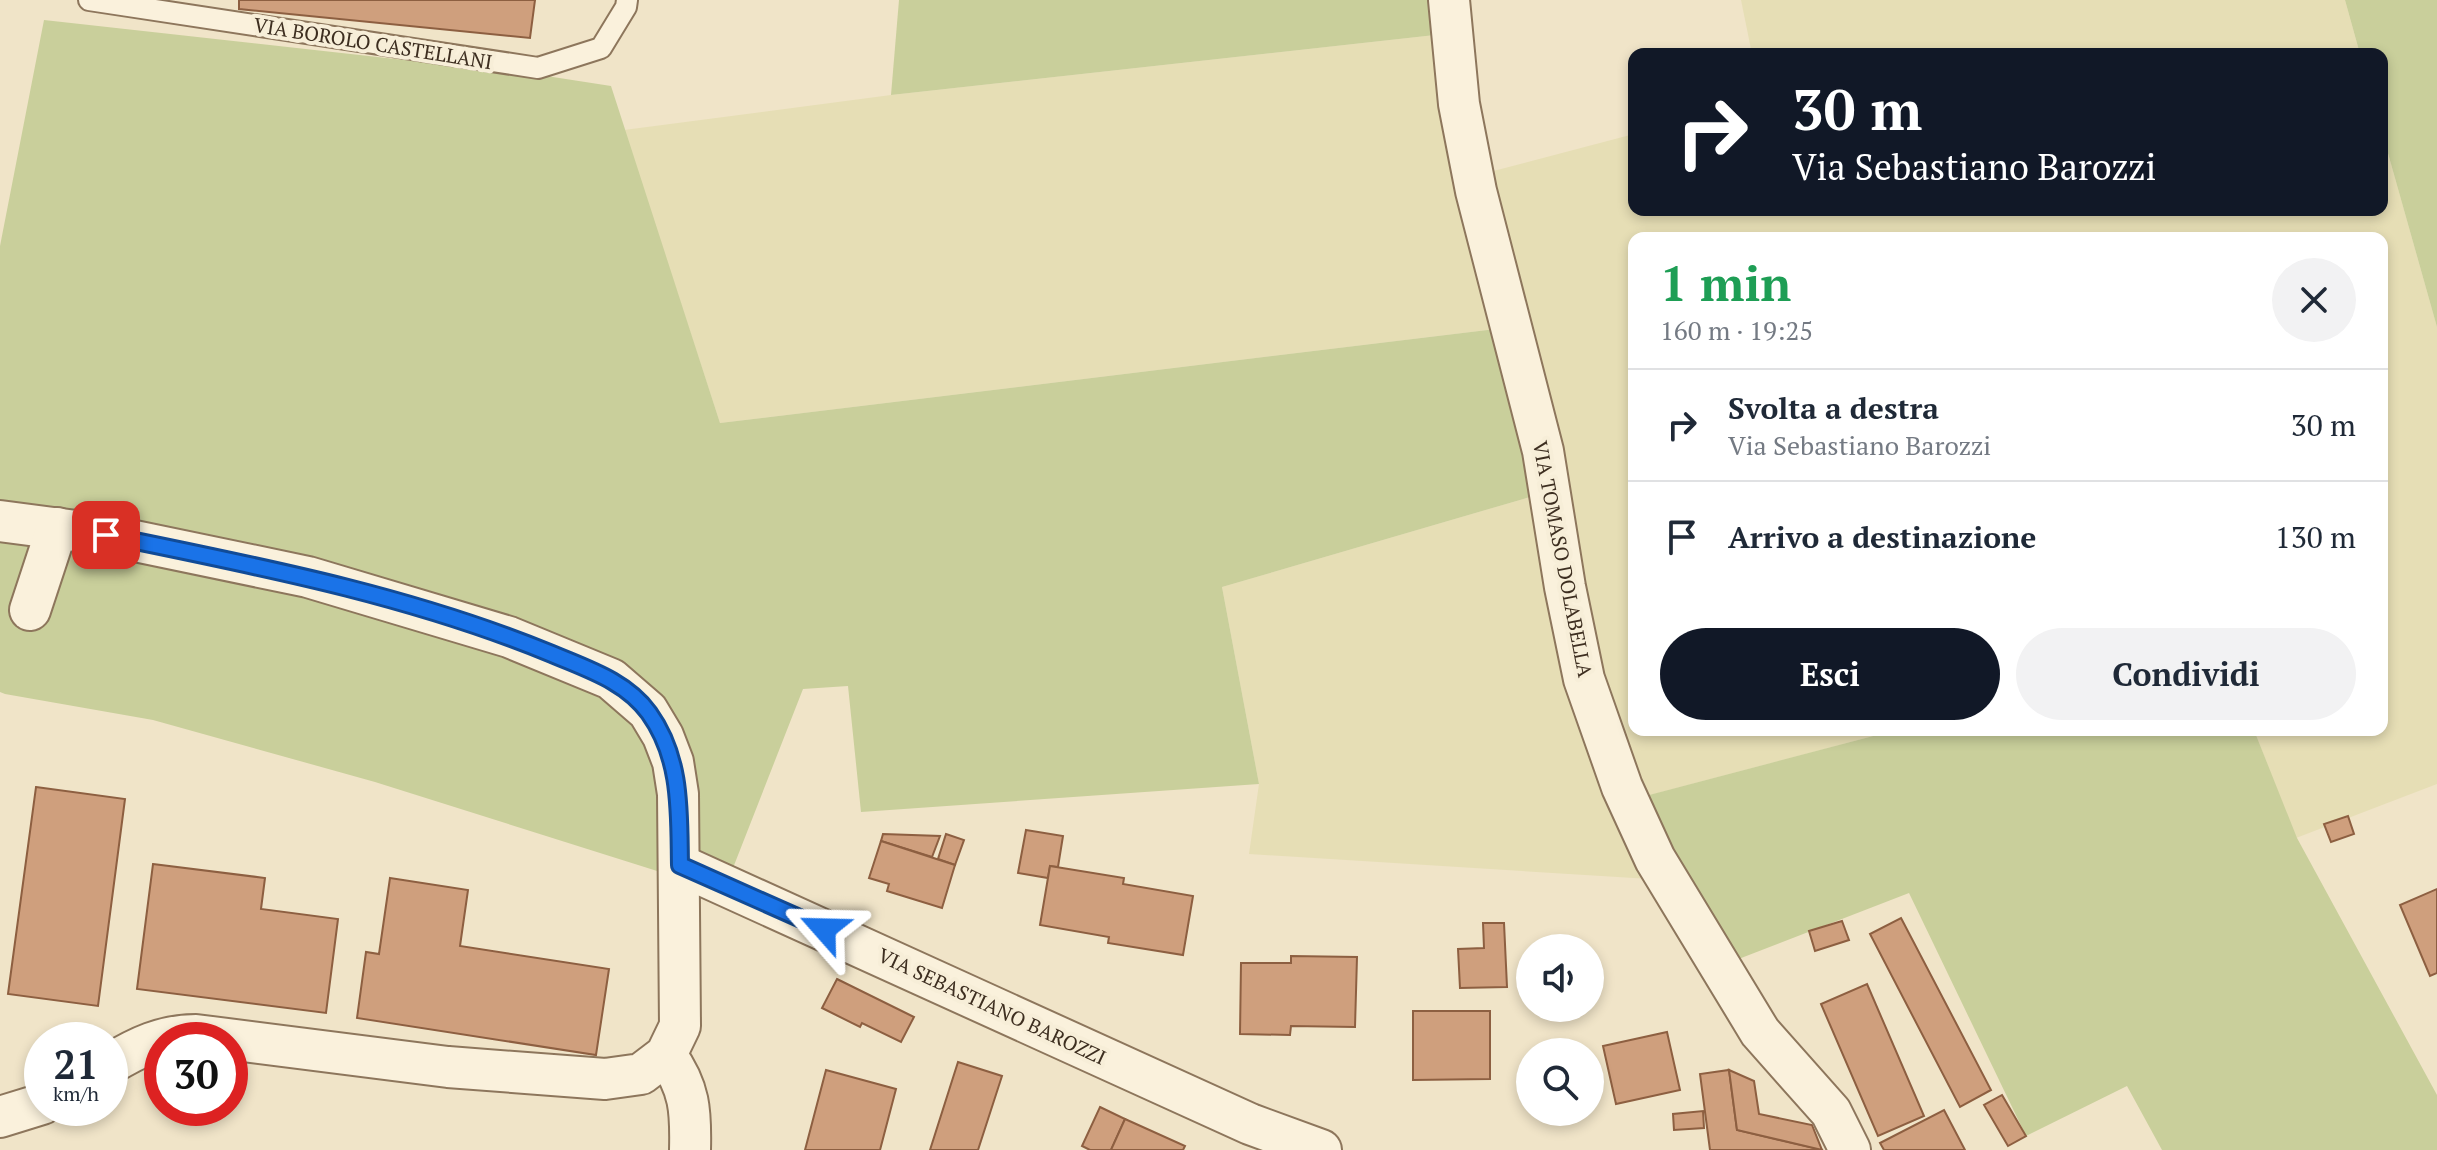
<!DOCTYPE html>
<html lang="it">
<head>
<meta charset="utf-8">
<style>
	:root { --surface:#fff; --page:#f2f2f3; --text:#1f2937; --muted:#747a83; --line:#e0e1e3; --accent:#111827 }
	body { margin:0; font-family:"PT Serif",serif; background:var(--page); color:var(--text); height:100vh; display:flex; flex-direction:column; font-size:30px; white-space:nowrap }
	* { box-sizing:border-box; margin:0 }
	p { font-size:26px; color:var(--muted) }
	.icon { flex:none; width:44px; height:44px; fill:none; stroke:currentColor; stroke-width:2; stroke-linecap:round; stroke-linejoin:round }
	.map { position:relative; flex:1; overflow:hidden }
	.drawer { position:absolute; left:1628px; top:232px; width:760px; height:504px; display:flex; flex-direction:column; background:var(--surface); border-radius:16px; box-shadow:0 4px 12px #0003 }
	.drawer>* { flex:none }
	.top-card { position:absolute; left:1628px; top:48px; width:760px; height:168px; border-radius:16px; box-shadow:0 4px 12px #0003; background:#111827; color:#fff; overflow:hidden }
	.buttons { position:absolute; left:1516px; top:934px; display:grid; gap:16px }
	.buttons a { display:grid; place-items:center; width:88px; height:88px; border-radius:50%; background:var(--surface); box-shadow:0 4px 12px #0003; font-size:40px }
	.speed { position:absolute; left:24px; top:1022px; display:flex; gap:16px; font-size:40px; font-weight:700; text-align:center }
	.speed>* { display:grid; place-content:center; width:104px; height:104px; border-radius:50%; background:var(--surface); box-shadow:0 4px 12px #0003; line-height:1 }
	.speed small { font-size:20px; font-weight:400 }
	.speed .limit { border:12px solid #d22; background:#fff; color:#111 }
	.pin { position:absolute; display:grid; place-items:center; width:68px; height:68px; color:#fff; margin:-34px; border-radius:16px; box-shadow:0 4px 12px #0006 }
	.me { position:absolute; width:88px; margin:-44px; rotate:295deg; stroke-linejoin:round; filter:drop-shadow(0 0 6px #0008) }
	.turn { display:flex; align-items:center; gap:28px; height:168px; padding:0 32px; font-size:36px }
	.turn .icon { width:104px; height:104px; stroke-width:2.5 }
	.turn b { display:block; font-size:56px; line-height:68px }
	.round { display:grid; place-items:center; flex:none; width:84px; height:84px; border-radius:42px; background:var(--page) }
	.head { display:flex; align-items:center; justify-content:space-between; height:136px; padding:0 32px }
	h1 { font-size:48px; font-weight:600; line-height:60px; color:#1e9e55 }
	.button { display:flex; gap:16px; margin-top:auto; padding:16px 32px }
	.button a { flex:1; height:92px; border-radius:48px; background:var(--accent); color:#fff; font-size:32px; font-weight:600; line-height:92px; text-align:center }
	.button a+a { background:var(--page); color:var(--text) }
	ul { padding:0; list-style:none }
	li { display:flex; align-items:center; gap:24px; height:112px; padding:0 32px; border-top:2px solid var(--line) }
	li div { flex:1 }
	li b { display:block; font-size:30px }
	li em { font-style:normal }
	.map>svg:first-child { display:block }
	.farmland { fill:#e6deb5 }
	.green { fill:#c9cf9b }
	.building { fill:#cf9f7d; stroke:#8d5f41; stroke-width:2 }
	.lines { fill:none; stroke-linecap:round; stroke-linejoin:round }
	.lane-casing { stroke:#8d765c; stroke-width:24 }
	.street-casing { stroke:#8d765c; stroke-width:44 }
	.lane { stroke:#faf1dc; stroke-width:20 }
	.street { stroke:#faf1dc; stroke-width:40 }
	.route-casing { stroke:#114b97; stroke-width:20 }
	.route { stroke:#1a73e8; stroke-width:14 }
	.labels { text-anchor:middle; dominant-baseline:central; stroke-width:8; stroke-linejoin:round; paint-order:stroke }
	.street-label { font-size:20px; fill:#3d2e20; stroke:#f7eed8 }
</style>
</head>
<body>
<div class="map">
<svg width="2437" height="1150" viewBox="0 0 2437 1150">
	<rect width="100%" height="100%" fill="#f0e4c8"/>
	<g class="farmland">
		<polygon points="1741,0 2345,0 2360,54 1752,54"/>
		<polygon points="1444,34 1482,174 1634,134 1634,210 2382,210 2382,132 2437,327 2437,784 2296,838 2254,730 2382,730 2382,238 1634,238 1634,730 1896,730 1635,799 1650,879 1249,854 1259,784 1222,587 1554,490 1504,328 720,423 624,130 891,95"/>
	</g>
	<g class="green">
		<polygon points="899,0 1441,0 1444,34 891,95"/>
		<polygon points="2345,0 2437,0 2437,327 2382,132 2382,54 2360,54"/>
		<polygon points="44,20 540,75 611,86 720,423 1504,328 1554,490 1222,587 1259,784 861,812 848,686 803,689 722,896 692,882 375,782 153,720 5,694 0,692 0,246"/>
		<polygon points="1896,730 2254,730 2297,838 2437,1095 2437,1150 2162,1150 2127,1086 2026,1136 1909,893 1736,960 1634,799"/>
	</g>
	<g class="building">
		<polygon points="239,0 535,0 530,38 239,9"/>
		<polygon points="36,787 125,799 98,1006 8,994"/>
		<polygon points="2348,816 2354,834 2331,842 2324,824"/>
		<polygon points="1026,830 1063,836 1058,867 1050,866 1048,878 1018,873"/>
		<polygon points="883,834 940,836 932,857 881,841"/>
		<polygon points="946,834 964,840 955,865 938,859"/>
		<polygon points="881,841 955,865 942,908 887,891 889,884 869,878"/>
		<polygon points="153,864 265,878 261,909 338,919 326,1013 137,989"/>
		<polygon points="1050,866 1124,878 1123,884 1193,896 1183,955 1108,943 1109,937 1040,925"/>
		<polygon points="390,878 468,890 460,946 609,969 596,1055 357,1018 366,952 379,954"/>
		<polygon points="2437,889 2437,973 2430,976 2400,905"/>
		<polygon points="1901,918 1991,1090 1960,1107 1870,934"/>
		<polygon points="1842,921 1849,940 1815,951 1809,931"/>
		<polygon points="1483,923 1504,923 1507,987 1460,988 1458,949 1484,948"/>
		<polygon points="1291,956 1357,957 1355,1027 1291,1026 1290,1035 1240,1034 1241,963 1291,963"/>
		<polygon points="837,979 914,1017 901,1042 862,1023 860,1027 822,1008"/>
		<polygon points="1867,984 1924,1116 1878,1136 1821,1004"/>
		<polygon points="1413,1011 1490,1011 1490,1079 1413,1080"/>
		<polygon points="1667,1032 1680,1090 1616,1104 1603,1046"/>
		<polygon points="958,1062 1002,1076 978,1150 930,1150"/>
		<polygon points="826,1070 896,1089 880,1150 805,1150"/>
		<polygon points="1729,1070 1737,1130 1823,1150 1710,1150 1700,1074"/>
		<polygon points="1729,1070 1754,1081 1759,1114 1812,1125 1822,1150 1737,1130"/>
		<polygon points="2002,1095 2026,1136 2008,1146 1984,1105"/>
		<polygon points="1100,1107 1125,1119 1111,1150 1090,1150 1082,1146"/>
		<polygon points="1944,1110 1965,1150 1884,1150 1880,1143"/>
		<polygon points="1703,1111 1704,1128 1674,1130 1673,1114"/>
		<polygon points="1125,1119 1185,1146 1183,1150 1111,1150"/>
	</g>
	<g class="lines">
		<defs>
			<polyline id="lane" points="89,0 538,68 601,48 626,7 627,0"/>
			<g id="street">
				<polyline points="1449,0 1459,104 1476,191 1543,451 1565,587 1584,679 1622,787 1655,859 1760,1032 1831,1112 1850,1150"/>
				<path d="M0,521l106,14 202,42 201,60 102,42 37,32 15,25 10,26 5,32 2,232 -14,29 -25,19 -36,5 -157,-12 -252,-32c-33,0 -58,12 -86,29"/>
				<polyline points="30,610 57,528"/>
				<polyline points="680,865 1250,1124 1321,1150"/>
				<path d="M666,1055c24,33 25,56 24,95"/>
				<polyline points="0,1117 42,1104"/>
			</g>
		</defs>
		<use href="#lane" class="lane-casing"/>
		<use href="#street" class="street-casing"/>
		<use href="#lane" class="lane"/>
		<use href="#street" class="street"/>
	</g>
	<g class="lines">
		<defs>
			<path id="route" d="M106,535c151,31 303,60 446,119 35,15 74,27 97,59 33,46 30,99 31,152l144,64"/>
		</defs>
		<use href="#route" class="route-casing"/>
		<use href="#route" class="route"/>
	</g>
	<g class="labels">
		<g class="street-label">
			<text transform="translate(373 43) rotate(9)">VIA BOROLO CASTELLANI</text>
			<text transform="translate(1563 559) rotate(79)">VIA TOMASO DOLABELLA</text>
			<text transform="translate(992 1006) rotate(25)">VIA SEBASTIANO BAROZZI</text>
		</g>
	</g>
</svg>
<div class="buttons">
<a><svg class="icon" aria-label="sound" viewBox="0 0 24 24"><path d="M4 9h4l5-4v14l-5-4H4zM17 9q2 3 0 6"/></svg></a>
<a><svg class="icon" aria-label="search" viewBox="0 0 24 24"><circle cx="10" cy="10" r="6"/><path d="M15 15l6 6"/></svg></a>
</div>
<div class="speed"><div>21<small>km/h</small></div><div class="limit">30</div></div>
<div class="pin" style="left:106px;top:535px;background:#d93025"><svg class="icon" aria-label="arrive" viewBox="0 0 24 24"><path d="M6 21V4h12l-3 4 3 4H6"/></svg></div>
<svg class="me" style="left:824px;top:929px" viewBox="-20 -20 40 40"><path d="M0-17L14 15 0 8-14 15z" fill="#1a73e8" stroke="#fff" stroke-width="4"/></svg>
<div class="top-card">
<div class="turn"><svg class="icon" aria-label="right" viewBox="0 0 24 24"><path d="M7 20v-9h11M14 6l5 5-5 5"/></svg><div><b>30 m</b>Via Sebastiano Barozzi</div></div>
</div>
<section class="drawer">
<div class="head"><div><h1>1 min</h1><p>160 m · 19:25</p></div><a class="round"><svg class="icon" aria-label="close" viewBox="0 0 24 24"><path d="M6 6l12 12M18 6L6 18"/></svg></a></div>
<ul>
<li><svg class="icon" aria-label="right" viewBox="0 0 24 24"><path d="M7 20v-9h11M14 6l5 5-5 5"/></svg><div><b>Svolta a destra</b><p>Via Sebastiano Barozzi</p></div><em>30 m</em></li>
<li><svg class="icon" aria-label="arrive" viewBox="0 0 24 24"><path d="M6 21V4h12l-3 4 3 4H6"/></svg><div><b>Arrivo a destinazione</b></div><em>130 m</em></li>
</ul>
<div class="button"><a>Esci</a><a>Condividi</a></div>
</section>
</div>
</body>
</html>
